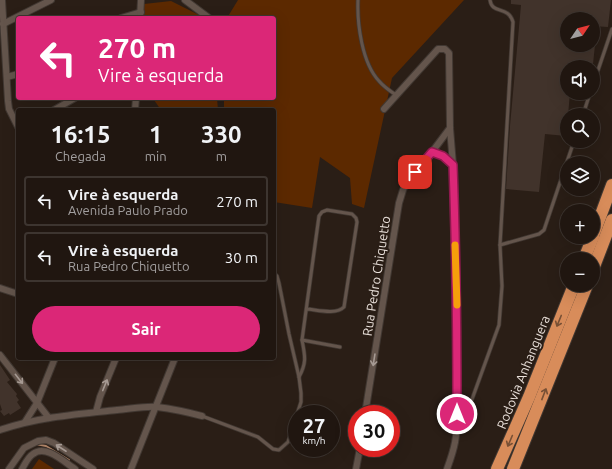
<!DOCTYPE html>
<html lang="pt">
<head>
<meta charset="utf-8">
<style>
	:root { --surface:#201610; --page:#2d231e; --text:#f1f3f6; --muted:#a29f9f; --line:#3d3530; --accent:#db2777 }
	body { margin:0; font-family:Ubuntu,sans-serif; background:var(--page); color:var(--text); height:100vh; display:flex; flex-direction:column; font-size:15px; white-space:nowrap }
	* { box-sizing:border-box; margin:0 }
	p { font-size:13px; color:var(--muted) }
	.icon { flex:none; width:22px; height:22px; fill:none; stroke:currentColor; stroke-width:2; stroke-linecap:round; stroke-linejoin:round }
	.map { position:relative; flex:1; overflow:hidden }
	.drawer { position:absolute; left:16px; top:108px; width:260px; height:252px; display:flex; flex-direction:column; background:var(--surface); border-radius:4px; box-shadow:0 4px 16px #0002,0 0 0 1px var(--line) }
	.drawer>* { flex:none }
	.guide { position:absolute; left:16px; top:16px; width:260px; height:84px; border-radius:4px; box-shadow:0 4px 16px #0002,0 0 0 1px var(--line); background:#db2777; color:#fff; overflow:hidden }
	.needle { width:26px; rotate:55deg }
	.tools { position:absolute; left:560px; top:12px; display:grid; gap:8px }
	.tools a { display:grid; place-items:center; width:40px; height:40px; border-radius:50%; background:var(--surface); box-shadow:0 4px 16px #0002,0 0 0 1px var(--line); font-size:20px }
	.speed { position:absolute; left:288px; top:405px; display:flex; gap:8px; font-size:20px; font-weight:700; text-align:center }
	.speed>* { display:grid; place-content:center; width:52px; height:52px; border-radius:50%; background:var(--surface); box-shadow:0 4px 16px #0002,0 0 0 1px var(--line); line-height:1 }
	.speed small { font-size:10px; font-weight:400 }
	.speed .limit { border:6px solid #d22; background:#fff; color:#111 }
	.pin { position:absolute; display:grid; place-items:center; width:34px; height:34px; color:#fff; margin:-17px; border-radius:8px; box-shadow:0 2px 6px #0006 }
	.me { position:absolute; width:44px; margin:-22px; rotate:0deg; stroke-linejoin:round; filter:drop-shadow(0 0 3px #0008) }
	.turn { display:flex; align-items:center; gap:14px; height:84px; padding:0 16px; font-size:18px }
	.turn .icon { width:52px; height:52px; stroke-width:2.5 }
	.turn b { display:block; font-size:28px; line-height:34px }
	.eta { display:flex; justify-content:space-evenly; align-items:center; height:68px; text-align:center }
	.eta b { font-size:24px; font-weight:700; line-height:28px }
	.primary-button { display:flex; gap:8px; margin-top:auto; padding:8px 16px }
	.primary-button a { flex:1; height:46px; border-radius:24px; background:var(--accent); color:#fff; font-size:16px; font-weight:700; line-height:46px; text-align:center }
	ul { padding:0; list-style:none }
	li { display:flex; align-items:center; gap:12px; height:50px; margin:0 8px 6px; padding:0 8px; border:2px solid var(--line); border-radius:4px }
	li div { flex:1 }
	li b { display:block; font-size:15px }
	li em { font-style:normal }
	.map>svg:first-child { display:block }
	.green { fill:#5c2900 }
	.lines { fill:none; stroke-linecap:round; stroke-linejoin:round }
	.stream { stroke:#ac8266; stroke-width:2 }
	.building { fill:#41332b }
	.lane-casing { stroke:#413832; stroke-width:4.5 }
	.street-casing { stroke:#413832; stroke-width:8 }
	.highway-casing { stroke:#413832; stroke-width:14 }
	.lane { stroke:#64554c; stroke-width:3 }
	.street { stroke:#64554c; stroke-width:6 }
	.highway { stroke:#d88c5a; stroke-width:12 }
	.oneway { stroke:#785035 }
	.oneway2 { stroke:#a69a93 }
	.route-casing { stroke:#8e194d; stroke-width:10 }
	.route { stroke:#db2777; stroke-width:7 }
	.slow { stroke:#f59e0b; stroke-width:7 }
	.labels { text-anchor:middle; dominant-baseline:central; stroke-width:4; stroke-linejoin:round; paint-order:stroke }
	.street-label { font-size:13px; fill:#e9e0da; stroke:#2a1e16 }
</style>
</head>
<body>
<div class="map">
<svg width="612" height="469" viewBox="0 0 612 469">
	<rect width="100%" height="100%" fill="#2a1e16"/>
	<g class="green">
		<polygon points="238,0 464,0 392,78 364,208 352,204 350,178 320,157 312,208 274,202 274,110 224,110 224,98 274,98 274,18 227,18"/>
		<polygon points="171,1 205,18 142,18 144,4"/>
		<polygon points="154,98 217,98 218,110 161,110 154,100"/>
		<polygon points="39,459 54,469 32,469"/>
	</g>
	<g class="lines">
		<polyline class="stream" points="36,444 46,446 69,460"/>
	</g>
	<g class="building">
		<polygon points="511,0 611,0 608,27 593,26 593,19 567,19 567,45 595,45 593,64 573,63 573,67 567,67 567,93 570,93 568,115 567,115 566,136 545,134 539,192 506,189 510,126 521,5 511,4"/>
		<polygon points="0,365 10,380 7,382 17,394 16,396 19,400 17,402 21,408 10,415 9,413 4,416 0,411 2,410 0,404"/>
	</g>
	<g class="lines">
		<defs>
			<g id="lane">
				<path d="M358,0c-1,24 4,63 21,81 5,6 11,10 17,14"/>
				<polyline points="593,85 612,29"/>
				<polyline points="583,115 590,93"/>
				<polyline points="500,245 539,234 544,230 574,141"/>
				<polyline points="302,340 340,347"/>
				<path d="M299,377c8,-15 6,-21 3,-37l17,-124 3,-4 5,-2 25,4 4,4 1,4 -13,85c-8,8 -26,3 -37,2"/>
				<polyline points="457,414 464,411 469,405"/>
				<polyline points="202,416 258,437 273,449 279,450 288,442 301,402 301,393 299,377 289,334 279,283 277,276 274,273"/>
				<path d="M459,430l12,-28 28,-77 3,-39 -2,-41 13,-223c-5,-17 -21,-7 -23,-22"/>
			</g>
			<g id="street">
				<polyline points="2,0 8,101 9,109 18,127"/>
				<polyline points="185,0 209,18"/>
				<polyline points="121,18 141,12"/>
				<polyline points="140,18 141,0"/>
				<polyline points="3,24 51,0"/>
				<polyline points="7,77 18,74"/>
				<path d="M384,109l54,-60h7l4,4 1,75 3,37 1,63 3,57v129c0,24 -2,33 -10,55"/>
				<polyline points="54,110 75,98"/>
				<polyline points="135,110 136,98"/>
				<polyline points="432,152 443,156 453,165"/>
				<polyline points="0,288 18,294"/>
				<polyline points="0,355 49,418"/>
				<polyline points="96,412 100,397 116,358"/>
				<polyline points="365,414 399,203 403,190 409,178 432,152 450,128"/>
				<polyline points="25,422 37,403 55,358"/>
				<path d="M0,430c38,-13 78,-16 117,-20 13,-1 28,-4 40,-3 16,2 30,5 45,9"/>
				<polyline points="9,469 24,448 38,441 46,440 54,443 93,469"/>
				<path d="M22,469c3,-5 6,-12 11,-15 13,-10 31,8 42,15"/>
				<polyline points="131,469 175,358"/>
				<polyline points="356,469 360,448"/>
			</g>
			<g id="highway">
				<polyline points="593,236 612,185"/>
				<polyline points="584,259 593,237"/>
				<polyline points="593,269 612,220"/>
				<polyline points="497,469 529,397 574,285"/>
				<polyline points="513,469 587,285"/>
			</g>
		</defs>
		<use href="#lane" class="lane-casing"/>
		<use href="#street" class="street-casing"/>
		<use href="#highway" class="highway-casing"/>
		<use href="#lane" class="lane"/>
		<use href="#street" class="street"/>
		<use href="#highway" class="highway"/>
	</g>
	<defs><path id="oneway-shaft" d="M-6 0H5M1.5-3L5.5 0L1.5 3" fill="none" stroke-width="1.6" stroke-linecap="round" stroke-linejoin="round"/></defs>
	<g class="oneway">
		<use href="#oneway-shaft" transform="translate(559 321) rotate(112)"/>
		<use href="#oneway-shaft" transform="translate(544 394) rotate(-69)"/>
		<use href="#oneway-shaft" transform="translate(510 441) rotate(113)"/>
	</g>
	<g class="oneway2">
		<use href="#oneway-shaft" transform="translate(374 360) rotate(99)"/>
		<use href="#oneway-shaft" transform="translate(19 379) rotate(52)"/>
		<use href="#oneway-shaft" transform="translate(105 385) rotate(-68)"/>
		<use href="#oneway-shaft" transform="translate(61 448) rotate(-147)"/>
	</g>
	<g class="lines">
		<defs>
			<path id="route" d="M415,172l17,-20 11,4 10,9c3,83 4,166 4,249"/>
		</defs>
		<use href="#route" class="route-casing"/>
		<use href="#route" class="route"/>
		<polyline class="slow" points="455,245 457,305"/>
	</g>
	<g class="labels">
		<g class="street-label">
			<text transform="translate(376 276) rotate(-81)">Rua Pedro Chiquetto</text>
			<text transform="translate(523 372) rotate(-68)">Rodovia Anhanguera</text>
		</g>
	</g>
</svg>
<div class="tools">
<a><svg class="needle" viewBox="-14 -14 28 28"><path d="M0-13l5 13h-10z" fill="#e53935"/><path d="M0 13l5-13h-10z" fill="#a29f9f"/></svg></a>
<a><svg class="icon" aria-label="sound" viewBox="0 0 24 24"><path d="M4 9h4l5-4v14l-5-4H4zM17 9q2 3 0 6"/></svg></a>
<a><svg class="icon" aria-label="search" viewBox="0 0 24 24"><circle cx="10" cy="10" r="6"/><path d="M15 15l6 6"/></svg></a>
<a><svg class="icon" aria-label="layers" viewBox="0 0 24 24"><path d="M12 4l9 5-9 5-9-5zM3 14l9 5 9-5"/></svg></a>
<a>+</a>
<a>−</a>
</div>
<div class="speed"><div>27<small>km/h</small></div><div class="limit">30</div></div>
<div class="pin" style="left:415px;top:172px;background:#d93025"><svg class="icon" aria-label="arrive" viewBox="0 0 24 24"><path d="M6 21V4h12l-3 4 3 4H6"/></svg></div>
<svg class="me" style="left:457px;top:414px" viewBox="-20 -20 40 40"><circle r="17" fill="#db2777" stroke="#fff" stroke-width="3"/><path d="M0-11L8 9 0 5-8 9z" fill="#fff"/></svg>
<div class="guide">
<div class="turn"><svg class="icon" aria-label="left" viewBox="0 0 24 24"><path d="M17 20v-9H6M10 6l-5 5 5 5"/></svg><div><b>270 m</b>Vire à esquerda</div></div>
</div>
<section class="drawer">
<div class="eta">
<div><b>16:15</b><p>Chegada</p></div>
<div><b>1</b><p>min</p></div>
<div><b>330</b><p>m</p></div>
</div>
<ul>
<li><svg class="icon" aria-label="left" viewBox="0 0 24 24"><path d="M17 20v-9H6M10 6l-5 5 5 5"/></svg><div><b>Vire à esquerda</b><p>Avenida Paulo Prado</p></div><em>270 m</em></li>
<li><svg class="icon" aria-label="left" viewBox="0 0 24 24"><path d="M17 20v-9H6M10 6l-5 5 5 5"/></svg><div><b>Vire à esquerda</b><p>Rua Pedro Chiquetto</p></div><em>30 m</em></li>
</ul>
<div class="primary-button"><a>Sair</a></div>
</section>
</div>
</body>
</html>
